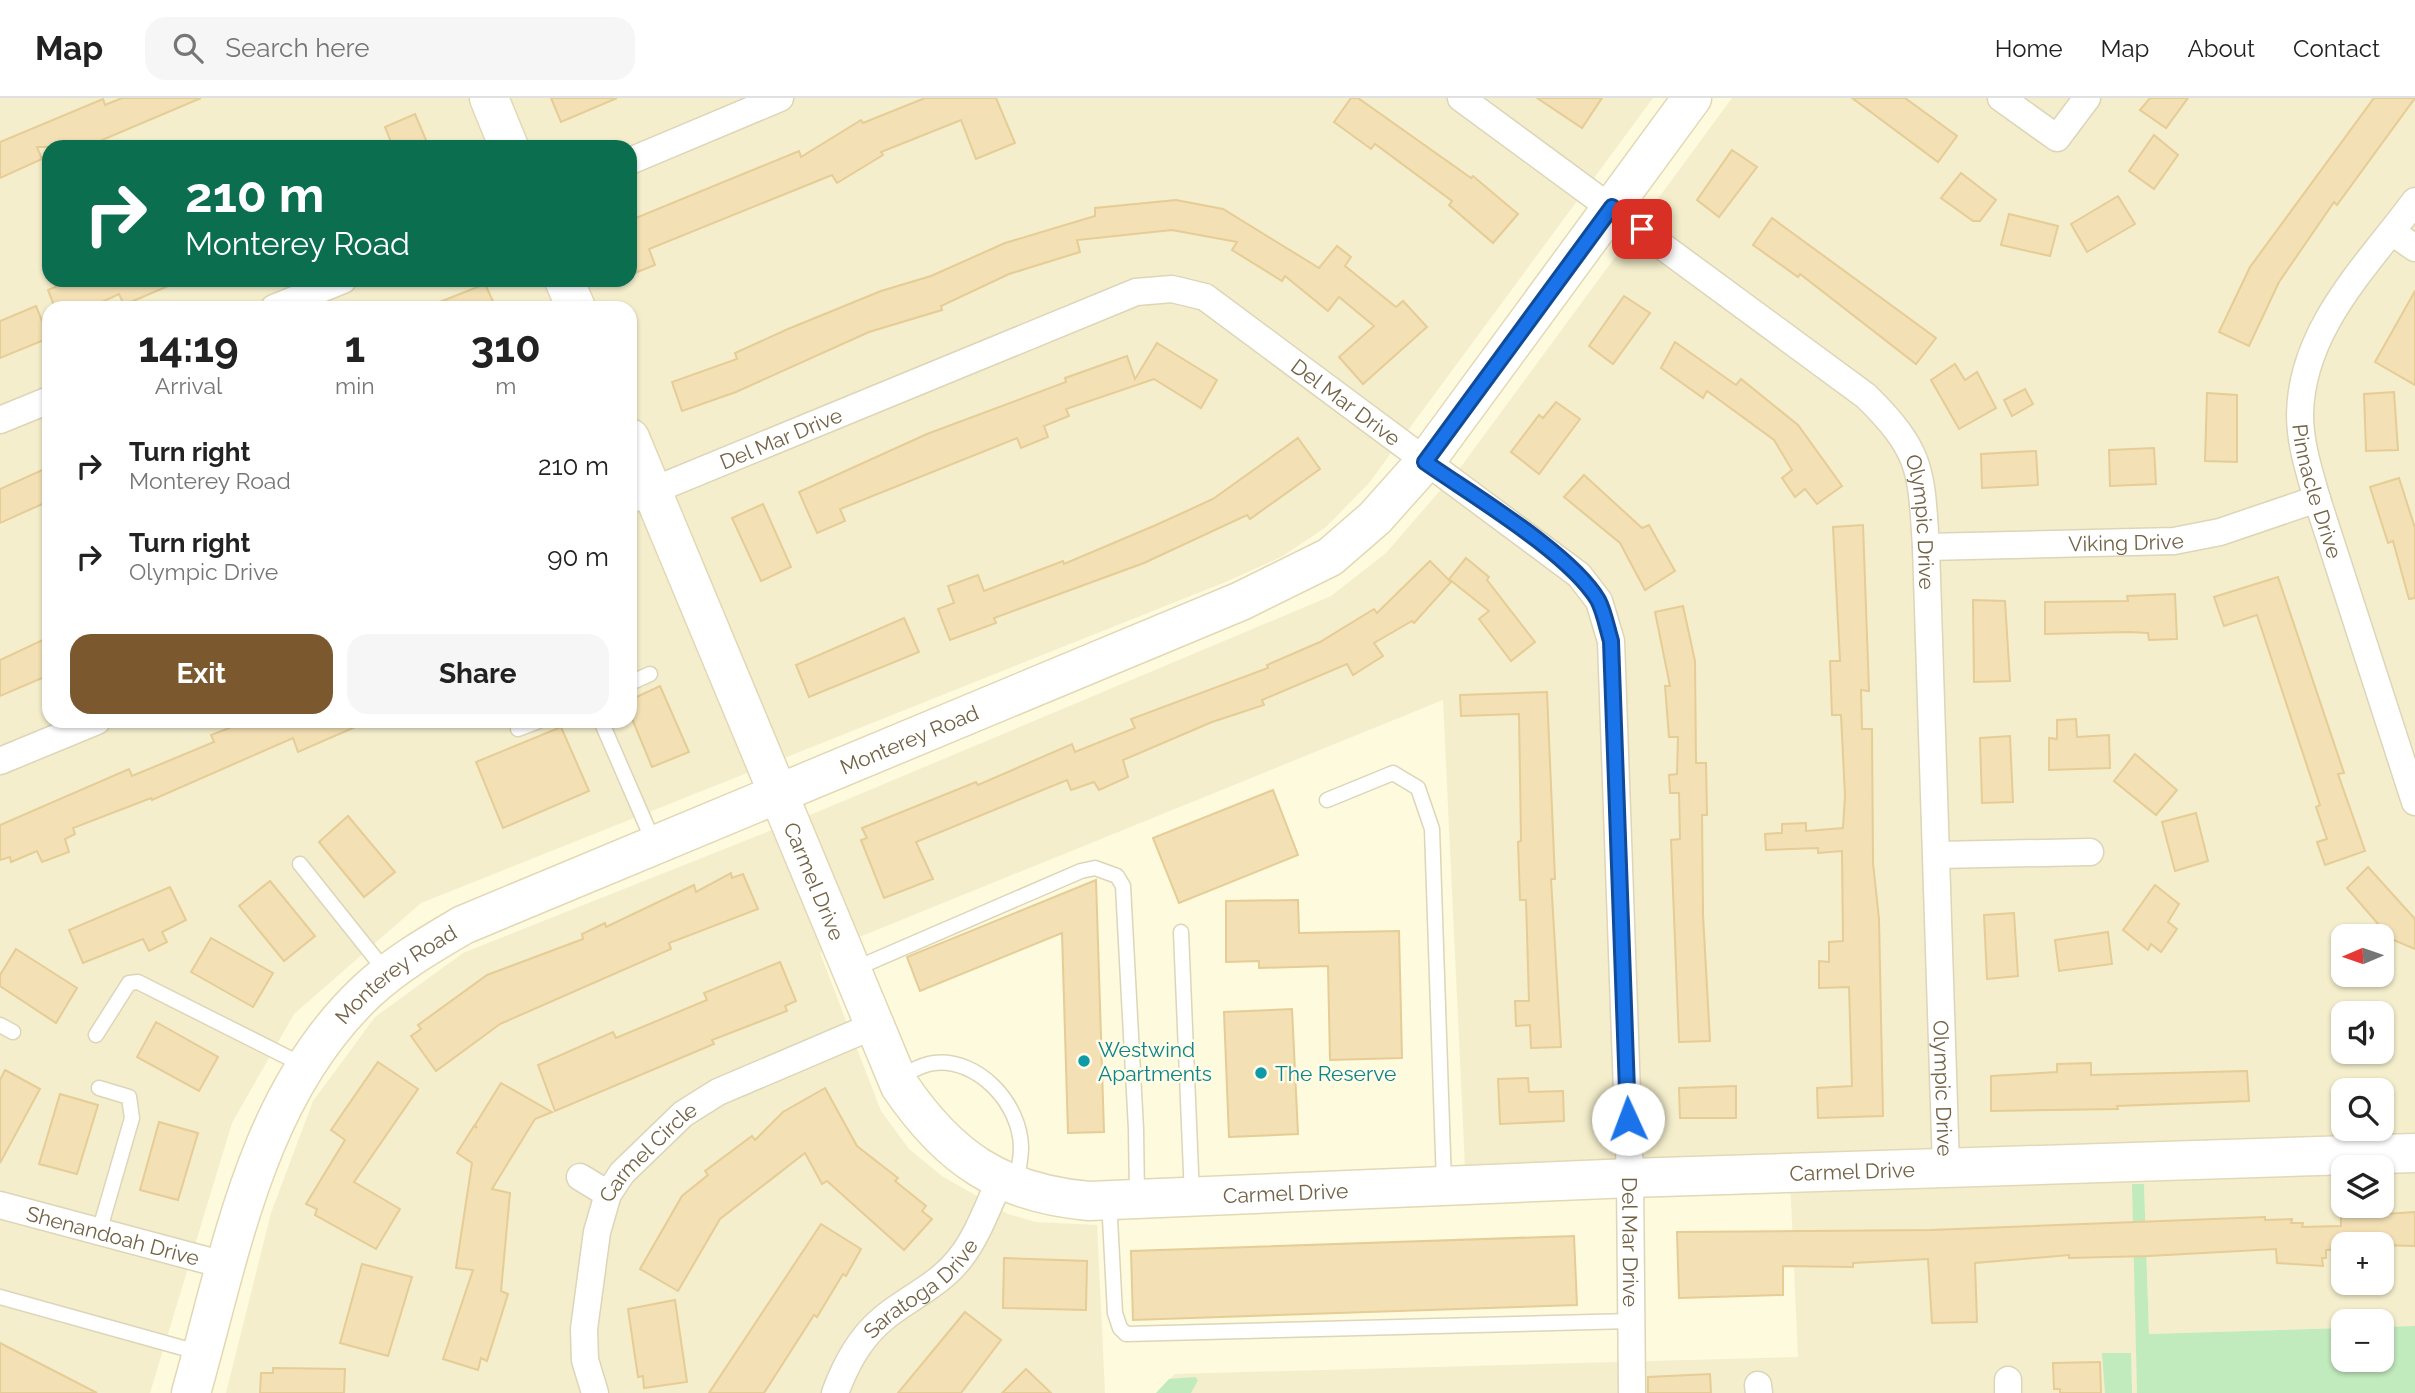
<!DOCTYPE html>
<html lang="en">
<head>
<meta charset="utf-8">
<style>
	:root { --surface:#fff; --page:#f6f6f6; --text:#222; --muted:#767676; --line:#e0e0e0; --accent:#7c582f }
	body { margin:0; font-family:Raleway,sans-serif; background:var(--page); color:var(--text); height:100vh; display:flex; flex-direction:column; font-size:26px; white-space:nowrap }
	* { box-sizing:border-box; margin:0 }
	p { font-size:23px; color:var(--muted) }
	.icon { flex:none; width:38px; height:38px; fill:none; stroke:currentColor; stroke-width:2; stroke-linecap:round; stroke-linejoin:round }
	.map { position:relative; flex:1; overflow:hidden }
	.details { position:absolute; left:42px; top:203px; width:595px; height:427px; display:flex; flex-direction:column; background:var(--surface); border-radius:21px; box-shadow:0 2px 5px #0004 }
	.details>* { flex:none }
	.top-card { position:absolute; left:42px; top:42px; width:595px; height:147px; border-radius:21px; box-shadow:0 2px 5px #0004; background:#0b6e4f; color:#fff; overflow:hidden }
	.needle { width:46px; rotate:268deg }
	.controls { position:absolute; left:2331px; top:826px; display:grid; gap:14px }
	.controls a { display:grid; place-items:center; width:63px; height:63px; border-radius:14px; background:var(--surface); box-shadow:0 2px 5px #0004; font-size:35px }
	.pin { position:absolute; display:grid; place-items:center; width:60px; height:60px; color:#fff; margin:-30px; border-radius:14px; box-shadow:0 4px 10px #0006 }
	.me { position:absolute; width:77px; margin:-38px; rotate:358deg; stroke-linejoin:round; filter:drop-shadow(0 0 5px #0008) }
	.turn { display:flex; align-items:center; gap:24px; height:147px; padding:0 28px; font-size:32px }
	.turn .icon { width:91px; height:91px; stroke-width:2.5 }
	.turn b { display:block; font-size:49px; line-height:60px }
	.eta { display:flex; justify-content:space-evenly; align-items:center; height:119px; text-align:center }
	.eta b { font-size:42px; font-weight:700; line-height:49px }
	.action { display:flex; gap:14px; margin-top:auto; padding:14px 28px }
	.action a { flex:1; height:80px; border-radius:21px; background:var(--accent); color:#fff; font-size:28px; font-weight:700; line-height:80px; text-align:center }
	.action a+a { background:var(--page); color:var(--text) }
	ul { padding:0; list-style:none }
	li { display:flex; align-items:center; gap:21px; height:91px; padding:0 28px }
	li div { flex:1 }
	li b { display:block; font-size:26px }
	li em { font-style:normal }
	header { display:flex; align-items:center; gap:42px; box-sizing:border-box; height:98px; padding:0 35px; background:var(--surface); border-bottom:2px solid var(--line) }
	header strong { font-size:33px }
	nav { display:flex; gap:38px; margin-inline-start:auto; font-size:24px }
	.search { width:490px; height:63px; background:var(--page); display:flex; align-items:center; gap:18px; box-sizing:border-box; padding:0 24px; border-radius:21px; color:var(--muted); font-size:26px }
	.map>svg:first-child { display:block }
	.residential { fill:#f4eecc; fill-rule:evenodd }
	.green { fill:#c1eabd }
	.building { fill:#f3e0b5; stroke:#e6cc95; stroke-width:2 }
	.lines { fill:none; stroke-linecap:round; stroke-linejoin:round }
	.lane-casing { stroke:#ddd5b8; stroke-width:17 }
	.street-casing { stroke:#ddd5b8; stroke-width:29 }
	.secondary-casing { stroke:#e3d8b5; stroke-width:41 }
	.lane { stroke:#fff; stroke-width:14 }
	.street { stroke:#fff; stroke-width:26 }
	.secondary { stroke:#fff; stroke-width:38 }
	.route-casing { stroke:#114b97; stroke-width:18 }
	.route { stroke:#1a73e8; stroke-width:12 }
	.culture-dot { fill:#0f9aa8; stroke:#fffde5; stroke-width:2.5 }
	.labels { text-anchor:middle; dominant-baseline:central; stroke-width:5; stroke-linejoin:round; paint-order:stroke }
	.street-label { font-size:21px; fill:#736346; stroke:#fffde5 }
	.culture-label { font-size:21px; fill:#0d838f; stroke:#fffde5; text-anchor:start }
</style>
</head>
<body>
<header>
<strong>Map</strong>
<div class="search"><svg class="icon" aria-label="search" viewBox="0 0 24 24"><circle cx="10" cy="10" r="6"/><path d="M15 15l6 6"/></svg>Search here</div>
<nav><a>Home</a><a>Map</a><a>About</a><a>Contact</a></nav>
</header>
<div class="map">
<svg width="2415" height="1295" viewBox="0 0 2415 1295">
	<rect width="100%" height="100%" fill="#fdfade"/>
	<g class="residential">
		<path d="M0,0h1653l-284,385 -43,44 -43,29 -55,25 -807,322 -127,111 -62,109 -82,270h-150zM49,49h581v133h-581zM49,210h581v413h-581z"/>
		<path d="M1732,0h683v1228l-33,1v-6h-39v7l-194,6 -5,-150h-11l4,209h-981l19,-19 623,-17 -9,-200 -324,10 -22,-467 -623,253 61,158 28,38 33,27 66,38 28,8 61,3 8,168h-879l45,-180 42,-112 62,-84 88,-64 352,-140 516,-217 55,-43 77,-89zM2343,838h39v39h-39zM2343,915h39v39h-39zM2343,992h39v39h-39zM2343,1069h39v39h-39zM2343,1146h39v39h-39z"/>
	</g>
	<g class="green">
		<polygon points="2132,1086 2144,1086 2149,1236 2343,1230 2343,1262 2382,1262 2382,1229 2415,1228 2415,1295 2137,1295"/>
		<polygon points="2102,1255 2131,1255 2132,1295 2105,1295"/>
		<polygon points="1195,1279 1198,1282 1191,1295 1156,1295 1169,1281"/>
	</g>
	<g class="building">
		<polygon points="122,0 201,0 102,42 105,49 37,49 42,61 0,80 0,44 103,1 105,7"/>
		<polygon points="551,0 617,0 561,24"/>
		<polygon points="925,0 996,0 1015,45 976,61 961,22 881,54 883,57 837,85 832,77 649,151 655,167 630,177 630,107 636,120 799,53 801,59 861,22 863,25"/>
		<polygon points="1351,0 1358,0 1471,80 1473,78 1518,116 1493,145 1449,107 1452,103 1375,46 1371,51 1334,24"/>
		<polygon points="1537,0 1602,0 1582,30"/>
		<polygon points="1852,0 1905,0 1957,38 1938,64"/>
		<polygon points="2150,0 2188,0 2166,30 2140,12"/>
		<polygon points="2374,0 2415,0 2337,107 2334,104 2279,184 2249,248 2219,234 2250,169"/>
		<polygon points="415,16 429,49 393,49 385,29"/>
		<polygon points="2154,37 2178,57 2154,91 2129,73"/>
		<polygon points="1732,52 1757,69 1719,119 1697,102"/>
		<polygon points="1961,75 1996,102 1980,123 1973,123 1941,100"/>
		<polygon points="2118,98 2135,126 2087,154 2071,126"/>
		<polygon points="1176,102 1223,111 1319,170 1337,148 1351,159 1345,168 1396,209 1403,203 1427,229 1363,286 1339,259 1374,228 1339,199 1328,213 1285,178 1282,183 1232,152 1237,144 1172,132 1077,142 1080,154 1009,176 941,208 942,212 869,234 736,294 682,313 672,284 737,261 735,255 788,231 881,193 931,178 1005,145 1095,118 1095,110"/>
		<polygon points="2009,116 2058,128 2050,158 2001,147"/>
		<polygon points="1772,120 1936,240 1916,266 1800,176 1798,179 1753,147"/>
		<polygon points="71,182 182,182 124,207 119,196 89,210 55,210 48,192"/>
		<polygon points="485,186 496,210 427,210 427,209"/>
		<polygon points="2415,193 2415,287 2375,264"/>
		<polygon points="1624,198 1650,215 1613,266 1589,248"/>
		<polygon points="36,208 49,240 0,260 0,223"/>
		<polygon points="1675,244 1736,287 1741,281 1798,327 1842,388 1817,406 1805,391 1795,399 1782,380 1792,372 1774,342 1707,293 1703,300 1661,270"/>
		<polygon points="1157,245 1217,282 1201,310 1154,281 1066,311 1069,318 1044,328 1048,339 1021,350 1017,340 840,411 845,423 817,435 799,394 927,336 1066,284 1065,280 1127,258 1135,281"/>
		<polygon points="1955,266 1965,282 1977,274 1996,310 1959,331 1931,282"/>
		<polygon points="2025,291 2033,306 2012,318 2004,302"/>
		<polygon points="2394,294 2398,352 2366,353 2364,296"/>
		<polygon points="2207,295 2237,297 2237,364 2205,363"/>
		<polygon points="1556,304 1580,321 1539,376 1511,354 1539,317 1543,320"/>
		<polygon points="1298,340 1320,371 1250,421 1247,417 1144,465 994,520 996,525 950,542 938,511 954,505 948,488 978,477 984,493 1063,463 1064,466 1156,427 1213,401"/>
		<polygon points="2154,350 2156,386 2110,388 2109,352"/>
		<polygon points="2036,353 2038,387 1982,390 1981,356"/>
		<polygon points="49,369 49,403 0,425 0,391"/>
		<polygon points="1584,377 1642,430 1649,427 1675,473 1645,492 1620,445 1564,399"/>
		<polygon points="2399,380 2415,430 2415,500 2409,501 2393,443 2388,445 2370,389"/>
		<polygon points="763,406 791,469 761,483 732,420"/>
		<polygon points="1863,427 1869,593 1861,592 1862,631 1872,631 1873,765 1879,821 1883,1018 1818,1020 1817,990 1852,988 1849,889 1819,890 1819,863 1829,864 1829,844 1843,843 1842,753 1818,755 1818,750 1766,752 1765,736 1782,735 1782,726 1806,725 1806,733 1843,730 1845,698 1841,617 1832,617 1830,563 1840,563 1833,429"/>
		<polygon points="1466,460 1489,479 1487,482 1535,544 1511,563 1479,521 1489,513 1449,481"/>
		<polygon points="1430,463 1451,484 1414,525 1412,523 1374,545 1383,558 1353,577 1347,566 1262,602 1264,607 1212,624 1123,662 1128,679 1099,692 1094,684 1071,692 1067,682 916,744 933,781 884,800 861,742 867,740 862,730 976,684 978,687 1072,646 1075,654 1135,630 1131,621 1268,570 1267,567 1320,544 1374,511 1377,515"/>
		<polygon points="2278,479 2344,675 2338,676 2365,753 2325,767 2317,744 2327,741 2316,709 2320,707 2257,517 2224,528 2214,499"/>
		<polygon points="2175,496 2177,541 2149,542 2148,535 2128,534 2045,536 2045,504 2128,503 2127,498"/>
		<polygon points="1973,502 2005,503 2010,583 1974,584"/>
		<polygon points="1683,508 1695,563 1696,665 1706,665 1707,717 1702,717 1703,817 1710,943 1679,944 1671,742 1680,741 1679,695 1670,695 1669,677 1677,676 1678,639 1669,639 1665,588 1670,588 1655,514"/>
		<polygon points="904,520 919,554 809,599 796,567"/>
		<polygon points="49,539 49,577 0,598 0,562"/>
		<polygon points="660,588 689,654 652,669 630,616 630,602"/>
		<polygon points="1547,594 1555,781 1551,781 1561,949 1531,950 1530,927 1516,928 1515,903 1529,903 1526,802 1520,802 1518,744 1521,743 1519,616 1461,618 1460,597"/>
		<polygon points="2076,621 2077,639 2109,637 2110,670 2049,672 2049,640 2057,641 2057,622"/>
		<polygon points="247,623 369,623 298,654 293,640 152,702 151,700 73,730 75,736 65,741 69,754 42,764 37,753 11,764 10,759 0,762 0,727 129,671 132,678 214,644 211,637"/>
		<polygon points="561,629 589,693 503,730 476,664"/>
		<polygon points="2010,638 2013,704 1982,705 1980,640"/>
		<polygon points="2135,656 2177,692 2156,717 2114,683"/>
		<polygon points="1273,692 1298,757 1179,805 1153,740"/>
		<polygon points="2196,715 2208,763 2175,773 2162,724"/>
		<polygon points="348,718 395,774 364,799 319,744"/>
		<polygon points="2368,769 2415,821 2415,851 2391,841 2347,790"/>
		<polygon points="731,775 732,780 743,776 758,811 669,845 671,851 500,926 436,973 411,938 421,931 418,927 487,877 583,841 582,836 605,825 606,829 694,787 696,794"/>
		<polygon points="1096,782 1104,1034 1068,1035 1062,835 920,893 907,859"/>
		<polygon points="270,783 315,838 284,863 239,808"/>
		<polygon points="2155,787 2179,806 2168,824 2177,831 2161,854 2151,846 2148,852 2123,832"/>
		<polygon points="170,789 186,822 162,834 167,844 149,853 143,841 83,865 69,832"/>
		<polygon points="1298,802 1299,835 1399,833 1402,960 1330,962 1328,868 1259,870 1259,863 1226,864 1226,803"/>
		<polygon points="2014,815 2018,878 1987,881 1984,817"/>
		<polygon points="2108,834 2112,866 2059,873 2055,842"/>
		<polygon points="211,840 273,875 253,909 191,874"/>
		<polygon points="16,851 77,890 56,925 0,888 0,877"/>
		<polygon points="780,864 796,903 785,908 787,913 712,942 714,946 555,1013 538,967 613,934 616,940 707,902 704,895"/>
		<polygon points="1292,911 1298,1036 1229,1039 1224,914"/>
		<polygon points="156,924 218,959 199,993 137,959"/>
		<polygon points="378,964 418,991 354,1084 400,1111 376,1151 315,1117 317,1111 306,1106 345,1042 331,1032"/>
		<polygon points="2091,965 2091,977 2247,973 2249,1003 2117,1008 2118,1011 1991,1013 1991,978 2057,974 2057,966"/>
		<polygon points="5,972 40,991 0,1065 0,982"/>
		<polygon points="1528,980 1529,994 1563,993 1564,1023 1500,1026 1498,981"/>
		<polygon points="501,985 552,1014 535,1021 492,1091 510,1095 501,1193 508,1196 487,1263 481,1260 478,1272 443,1261 473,1172 456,1170 472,1065 457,1055 474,1028 477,1030 475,1027"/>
		<polygon points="1736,988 1736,1020 1680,1020 1679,990"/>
		<polygon points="825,990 857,1048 898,1080 895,1083 926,1108 922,1113 932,1121 904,1152 827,1083 822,1086 805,1055 720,1121 678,1193 640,1171 682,1098 708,1077 705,1073 752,1038 755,1042 783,1014"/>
		<polygon points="60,996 98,1007 77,1076 39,1066"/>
		<polygon points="159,1024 198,1035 178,1102 140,1092"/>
		<polygon points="2415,1114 2415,1148 2343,1146 2343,1151 2326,1152 2326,1160 2322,1160 2323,1168 2277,1165 2276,1151 2148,1158 2069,1160 2069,1157 1975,1165 1977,1224 1932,1225 1928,1161 1853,1165 1853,1169 1783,1168 1783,1197 1679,1200 1677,1134 1930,1132 2265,1119 2265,1122 2292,1121 2291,1125 2303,1125 2302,1129 2341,1128 2341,1119"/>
		<polygon points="821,1126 861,1151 846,1178 843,1176 817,1219 814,1217 764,1295 709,1295"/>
		<polygon points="1574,1138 1577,1207 1133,1222 1131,1153"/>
		<polygon points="1004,1160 1087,1163 1086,1212 1003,1210"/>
		<polygon points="362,1166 412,1179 388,1258 340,1245"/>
		<polygon points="675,1202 687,1284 644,1290 643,1278 638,1279 628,1211"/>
		<polygon points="965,1214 1001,1242 961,1295 898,1295"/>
		<polygon points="0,1245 97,1295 0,1295"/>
		<polygon points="2100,1264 2101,1295 2060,1295 2060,1291 2054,1291 2053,1265"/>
		<polygon points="273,1270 345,1271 344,1295 260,1295 261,1275 273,1275"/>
		<polygon points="1026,1271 1051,1295 1002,1295"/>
		<polygon points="1710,1276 1711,1295 1648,1295 1648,1279"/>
	</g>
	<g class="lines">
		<defs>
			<g id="lane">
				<polyline points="630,585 650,576"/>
				<polyline points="601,623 654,745"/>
				<polyline points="518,631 539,623"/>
				<polyline points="1327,702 1393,675 1418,690 1432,731 1444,1086"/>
				<polyline points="300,766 387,875"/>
				<polyline points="1181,834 1192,1098"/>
				<polyline points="852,872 1081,773 1095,770 1117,778 1123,788 1136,1031 1137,1099"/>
				<polyline points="0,927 13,934"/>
				<polyline points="96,937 129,885 138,884 305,968"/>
				<path d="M899,979c11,-5 23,-13 35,-14 44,-5 86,40 87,84 0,12 -3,26 -5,38"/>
				<polyline points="99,990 129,999 132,1020 99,1134"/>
				<polyline points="1109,1102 1115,1215 1120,1230 1126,1236 1631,1223"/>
				<polyline points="0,1199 201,1255"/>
			</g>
			<g id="street">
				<path id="s1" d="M1461,0l405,298c57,56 55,75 60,151l20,620"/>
				<polyline points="2001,0 2057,40 2087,0"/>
				<polyline points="630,63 780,0"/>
				<path id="s2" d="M2415,103c-48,65 -114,128 -115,214 0,28 9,56 17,84l98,303"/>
				<polyline points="2392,134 2415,150"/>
				<polyline points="274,210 343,182"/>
				<polyline points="0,322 49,302"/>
				<path id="s3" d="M630,402l506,-208 36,-3 33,8 374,278 20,26 12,40 19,537 2,215"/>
				<path id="s4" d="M1926,449l248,-6 46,-9 97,-33"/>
				<polyline points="0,663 97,623"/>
				<polyline points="1937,757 2090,754"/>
				<polyline points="580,1079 608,1096"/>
				<path id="s5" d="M0,1107l228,61"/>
				<polyline points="2008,1282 2008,1295"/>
				<polyline points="1758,1287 1759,1295"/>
				<path id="s6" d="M595,1295l-10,-33 -1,-31 13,-97 11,-38 14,-21 61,-59 35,-22 155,-66"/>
				<path id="s7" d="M835,1295c11,-29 25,-56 50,-76 25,-20 56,-33 76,-60 17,-22 27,-51 39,-77"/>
			</g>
			<g id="secondary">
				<polyline points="489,0 509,49"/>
				<polyline points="564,182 576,210"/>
				<path id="s8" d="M630,340l270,648c49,72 100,107 189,115l541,-23 785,-25"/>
				<path id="s9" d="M191,1295c40,-140 65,-298 176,-402 29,-27 62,-46 96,-66l778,-324 89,-44 45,-39 50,-56 267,-364"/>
			</g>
		</defs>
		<use href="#lane" class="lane-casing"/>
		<use href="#street" class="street-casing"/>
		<use href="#secondary" class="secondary-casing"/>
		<use href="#lane" class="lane"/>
		<use href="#street" class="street"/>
		<use href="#secondary" class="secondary"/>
	</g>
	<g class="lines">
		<defs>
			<path id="route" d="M1628,1021l-17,-478c-4,-13 -7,-30 -13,-41 -28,-47 -126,-105 -173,-138l187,-255 30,22"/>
		</defs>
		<use href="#route" class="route-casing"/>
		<use href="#route" class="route"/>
	</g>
	<g class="culture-dot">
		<circle cx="1084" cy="963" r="7"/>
		<circle cx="1261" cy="975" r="7"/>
	</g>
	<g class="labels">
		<g class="street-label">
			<text stroke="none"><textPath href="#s3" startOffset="793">Del Mar Drive</textPath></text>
			<text stroke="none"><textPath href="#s3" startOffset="163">Del Mar Drive</textPath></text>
			<text stroke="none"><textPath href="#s2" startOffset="326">Pinnacle Drive</textPath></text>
			<text stroke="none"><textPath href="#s1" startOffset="646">Olympic Drive</textPath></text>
			<text stroke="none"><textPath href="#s4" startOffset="200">Viking Drive</textPath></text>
			<text stroke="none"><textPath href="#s9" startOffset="1045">Monterey Road</textPath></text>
			<text stroke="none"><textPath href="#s8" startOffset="480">Carmel Drive</textPath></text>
			<text stroke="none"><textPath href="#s9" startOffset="478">Monterey Road</textPath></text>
			<text stroke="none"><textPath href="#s1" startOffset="1213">Olympic Drive</textPath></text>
			<text stroke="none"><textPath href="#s6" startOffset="261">Carmel Circle</textPath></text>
			<text stroke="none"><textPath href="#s8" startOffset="1696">Carmel Drive</textPath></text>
			<text stroke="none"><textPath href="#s8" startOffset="1129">Carmel Drive</textPath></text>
			<text stroke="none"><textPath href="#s5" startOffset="117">Shenandoah Drive</textPath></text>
			<text stroke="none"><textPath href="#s3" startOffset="1759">Del Mar Drive</textPath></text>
			<text stroke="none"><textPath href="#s7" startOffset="138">Saratoga Drive</textPath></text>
		</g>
		<g class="culture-label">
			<text x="1098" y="951">Westwind<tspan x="1098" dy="24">Apartments</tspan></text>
			<text x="1275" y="975">The Reserve</text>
		</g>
	</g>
</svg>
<div class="controls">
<a><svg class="needle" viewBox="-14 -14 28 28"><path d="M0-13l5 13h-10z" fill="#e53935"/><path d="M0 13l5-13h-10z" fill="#767676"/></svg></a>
<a><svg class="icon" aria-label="sound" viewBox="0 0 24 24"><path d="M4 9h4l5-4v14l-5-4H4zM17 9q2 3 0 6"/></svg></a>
<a><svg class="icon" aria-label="search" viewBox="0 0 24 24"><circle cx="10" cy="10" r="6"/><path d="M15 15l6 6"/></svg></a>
<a><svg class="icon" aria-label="layers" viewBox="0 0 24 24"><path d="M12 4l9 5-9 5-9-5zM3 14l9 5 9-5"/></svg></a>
<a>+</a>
<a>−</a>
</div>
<div class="pin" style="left:1642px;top:131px;background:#d93025"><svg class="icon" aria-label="arrive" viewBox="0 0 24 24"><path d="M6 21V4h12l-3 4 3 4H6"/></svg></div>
<svg class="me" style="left:1628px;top:1021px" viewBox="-20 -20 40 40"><circle r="19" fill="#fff"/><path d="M0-13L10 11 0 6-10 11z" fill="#1a73e8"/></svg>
<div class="top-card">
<div class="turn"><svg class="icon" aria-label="right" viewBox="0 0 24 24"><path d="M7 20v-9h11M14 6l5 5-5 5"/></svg><div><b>210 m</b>Monterey Road</div></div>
</div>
<section class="details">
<div class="eta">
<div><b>14:19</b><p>Arrival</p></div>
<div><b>1</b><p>min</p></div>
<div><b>310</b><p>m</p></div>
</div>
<ul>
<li><svg class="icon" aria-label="right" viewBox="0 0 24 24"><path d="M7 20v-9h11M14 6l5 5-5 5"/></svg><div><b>Turn right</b><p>Monterey Road</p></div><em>210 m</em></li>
<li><svg class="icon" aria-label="right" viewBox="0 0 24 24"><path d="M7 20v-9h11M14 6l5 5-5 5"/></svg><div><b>Turn right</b><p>Olympic Drive</p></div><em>90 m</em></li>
</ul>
<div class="action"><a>Exit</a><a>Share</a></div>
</section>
</div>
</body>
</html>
